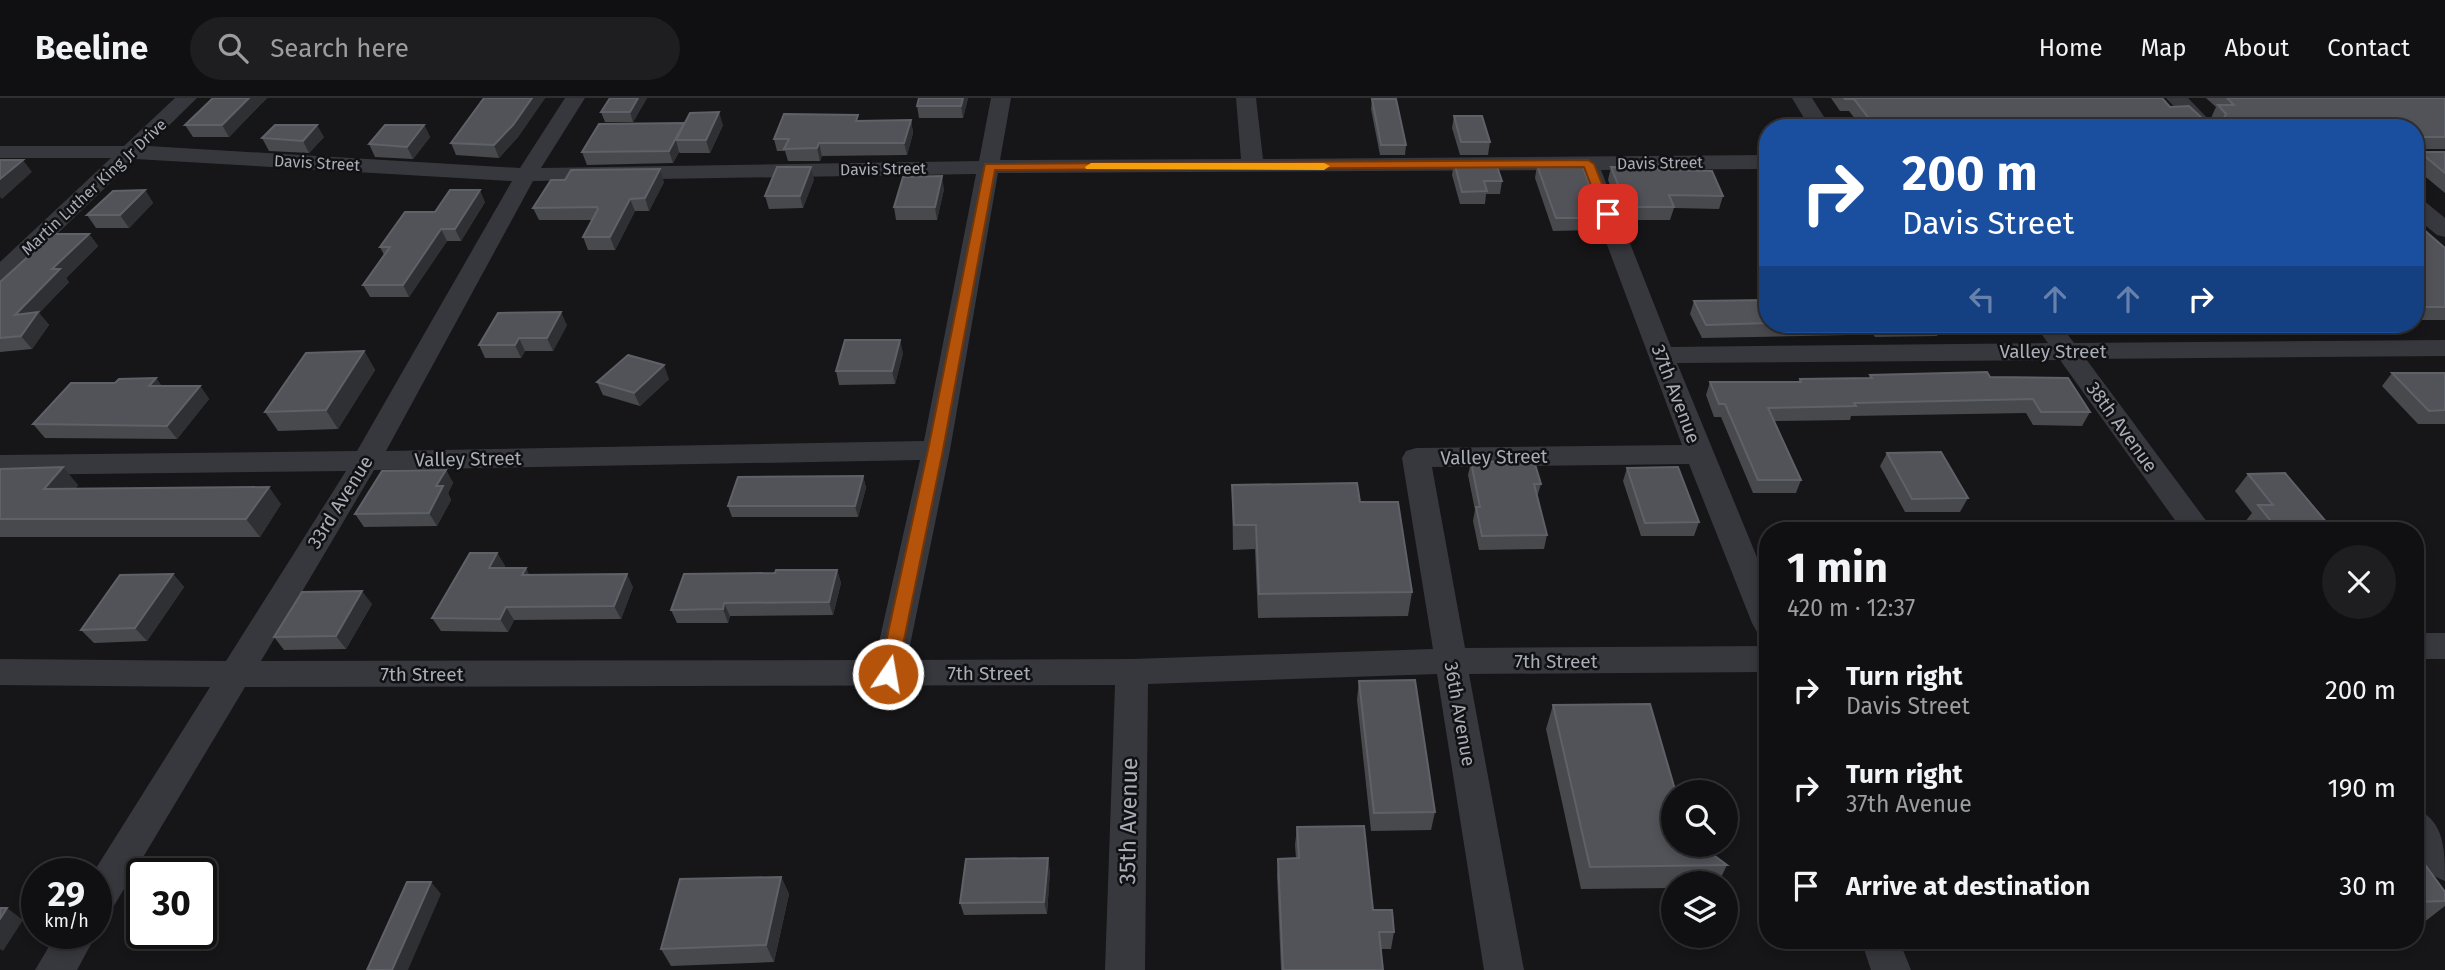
<!DOCTYPE html>
<html lang="en">
<head>
<meta charset="utf-8">
<style>
	:root { --surface:#101012; --page:#1e1e20; --text:#f1f3f6; --muted:#9c9d9f; --line:#303032 }
	body { margin:0; font-family:"Fira Sans",sans-serif; background:var(--page); color:var(--text); height:100vh; display:flex; flex-direction:column; font-size:26px; white-space:nowrap }
	* { box-sizing:border-box; margin:0 }
	p { font-size:23px; color:var(--muted) }
	.icon { flex:none; width:38px; height:38px; fill:none; stroke:currentColor; stroke-width:2; stroke-linecap:round; stroke-linejoin:round }
	.map { position:relative; flex:1; overflow:hidden }
	.details { position:absolute; left:1759px; top:424px; width:665px; height:427px; display:flex; flex-direction:column; background:var(--surface); border-radius:28px; box-shadow:0 4px 10px #0003,0 0 0 2px var(--line) }
	.details>* { flex:none }
	.top-card { position:absolute; left:1759px; top:21px; width:665px; height:214px; border-radius:28px; box-shadow:0 4px 10px #0003,0 0 0 2px var(--line); background:#1a4fa0; color:#fff; overflow:hidden }
	.tools { position:absolute; left:1661px; top:682px; display:grid; gap:14px }
	.tools a { display:grid; place-items:center; width:77px; height:77px; border-radius:50%; background:var(--surface); box-shadow:0 4px 10px #0003,0 0 0 2px var(--line); font-size:35px }
	.speed { position:absolute; left:21px; top:760px; display:flex; gap:14px; font-size:35px; font-weight:700; text-align:center }
	.speed>* { display:grid; place-content:center; width:91px; height:91px; border-radius:50%; background:var(--surface); box-shadow:0 4px 10px #0003,0 0 0 2px var(--line); line-height:1 }
	.speed small { font-size:18px; font-weight:400 }
	.speed .limit { border:4px solid #111; border-radius:10px; background:#fff; color:#111 }
	.pin { position:absolute; display:grid; place-items:center; width:60px; height:60px; color:#fff; margin:-30px; border-radius:14px; box-shadow:0 4px 10px #0006 }
	.me { position:absolute; width:77px; margin:-38px; rotate:12deg; stroke-linejoin:round; filter:drop-shadow(0 0 5px #0008) }
	.turn { display:flex; align-items:center; gap:24px; height:147px; padding:0 28px; font-size:32px }
	.turn .icon { width:91px; height:91px; stroke-width:2.5 }
	.turn b { display:block; font-size:49px; line-height:60px }
	.lanes { display:flex; align-items:center; height:66px; padding:0 28px; background:#0003; justify-content:center; gap:35px; direction:ltr }
	.lanes .off { opacity:.35 }
	.round { display:grid; place-items:center; flex:none; width:74px; height:74px; border-radius:37px; background:var(--page) }
	.overview { display:flex; align-items:center; justify-content:space-between; height:119px; padding:0 28px }
	h1 { font-size:42px; font-weight:700; line-height:52px }
	ul { padding:0; list-style:none }
	li { display:flex; align-items:center; gap:21px; height:98px; padding:0 28px }
	li div { flex:1 }
	li b { display:block; font-size:26px }
	li em { font-style:normal }
	header { display:flex; align-items:center; gap:42px; box-sizing:border-box; height:98px; padding:0 35px; background:var(--surface); border-bottom:2px solid var(--line) }
	header strong { font-size:33px }
	nav { display:flex; gap:38px; margin-inline-start:auto; font-size:24px }
	.search { width:490px; height:63px; background:var(--page); display:flex; align-items:center; gap:18px; box-sizing:border-box; padding:0 24px; border-radius:38px; color:var(--muted); font-size:26px }
	.map>svg:first-child { display:block }
	.lines { fill:none; stroke-linecap:round; stroke-linejoin:round }
	.street { fill:#37383d; fill-rule:evenodd }
	.wall { fill:#47494d }
	.shaded-wall { fill:#2f3033 }
	.building { fill:#525359; stroke:#5f6168; stroke-width:2 }
	.route { fill:#b45309; stroke:#753606; stroke-width:2 }
	.slow { fill:#f59e0b }
	.labels { text-anchor:middle; dominant-baseline:central; stroke-width:5; stroke-linejoin:round; paint-order:stroke }
	.far-street-label { font-size:16px; fill:#a8adb8; stroke:#111113 }
	.street-label { font-size:19px; fill:#a8adb8; stroke:#111113 }
	.near-street-label { font-size:23px; fill:#a8adb8; stroke:#111113 }
</style>
</head>
<body>
<header>
<strong>Beeline</strong>
<div class="search"><svg class="icon" aria-label="search" viewBox="0 0 24 24"><circle cx="10" cy="10" r="6"/><path d="M15 15l6 6"/></svg>Search here</div>
<nav><a>Home</a><a>Map</a><a>About</a><a>Contact</a></nav>
</header>
<div class="map">
<svg width="2445" height="872" viewBox="0 0 2445 872">
	<rect width="100%" height="100%" fill="#161618"/>
	<g class="lines">
		<g class="street">
			<path d="M175,0h22l-49,48 372,22 45,-70h20l-44,70 438,-7 12,-63h20l-11,62 241,-1 -5,-61h20l7,61 505,-4v14l-167,1 70,177 377,-4 -14,-19h26l14,19 371,-3v16l-359,3 127,171h-31l-122,-170 -383,3 91,221v51l-11,-3 -5,-9 -63,-159 -257,3 33,181 303,-2v26l-299,2 55,296h-40l-47,-296 -289,10 -3,286h-40l10,-285 -870,2 -136,227 -13,5v-46h-3l117,-186 -210,-2v-26l226,2 120,-190 -346,4v-20l357,-4 155,-270 -377,-22 -126,121 -9,2v-20l111,-104h-111v-12h124zM1579,72l103,275 -266,3 -10,3 -4,7 31,191 -301,10 -225,1 43,-210 48,-277zM976,76l-52,267 -538,10 147,-270zM920,362l-45,200 -614,1 113,-191z"/>
			<polygon points="1792,0 1812,0 1831,30 1810,30"/>
			<polygon points="2166,0 2188,0 2217,30 2195,30"/>
			<polygon points="2415,100 2423,102 2445,120 2445,139 2437,137 2415,119"/>
			<rect x="2415" y="535" width="30" height="26"/>
			<path d="M2415,710c30,13 30,42 30,73 -33,-12 -30,-42 -30,-73z"/>
			<polygon points="96,833 97,835 77,872 35,872 57,835"/>
			<polygon points="1861,842 1899,842 1911,872 1871,872"/>
		</g>
	</g>
	<g class="wall">
		<polygon points="213,0 267,0 229,39 193,39 185,27"/>
		<polygon points="484,0 545,0 518,39 499,60 456,57 451,45"/>
		<polygon points="610,0 647,0 633,24 605,24 601,14"/>
		<polygon points="919,0 968,0 963,20 919,20 917,8"/>
		<polygon points="1831,0 2162,0 2170,9 2202,20 2211,20 2216,9 2206,0 2445,0 2445,51 2422,51 2422,54 2445,54 2445,95 2415,70 2415,30 1862,30 1849,13 1840,13"/>
		<polygon points="1372,1 1406,47 1405,57 1380,57 1371,11"/>
		<polygon points="1454,18 1490,44 1488,57 1460,57 1452,30"/>
		<polygon points="911,22 913,35 907,57 822,58 820,63 788,63 785,53 777,53 774,41 860,23"/>
		<polygon points="424,27 430,39 413,61 375,59 369,46"/>
		<polygon points="723,27 710,55 680,55 679,54 673,65 587,67 582,54"/>
		<polygon points="324,39 309,55 269,53 262,40"/>
		<polygon points="1454,64 1502,83 1500,96 1486,96 1485,106 1460,106 1452,77"/>
		<polygon points="1537,67 1598,109 1593,132 1553,133 1535,80"/>
		<polygon points="1611,69 1659,72 1723,98 1719,111 1674,110 1670,122 1624,122 1608,82"/>
		<polygon points="814,81 803,110 769,111 765,98"/>
		<polygon points="664,84 649,113 635,113 615,152 588,152 583,139 592,122 539,122 533,110"/>
		<polygon points="944,91 937,122 896,122 894,109"/>
		<polygon points="145,92 153,105 129,130 96,130 87,117"/>
		<polygon points="485,104 461,143 447,143 409,199 370,199 363,187 384,157 380,149 435,114"/>
		<polygon points="2415,124 2445,150 2445,222 2415,222"/>
		<polygon points="89,136 98,148 66,180 69,184 39,215 49,227 32,251 0,254 0,184"/>
		<polygon points="1694,203 1768,226 1855,226 1850,237 1702,240 1690,216"/>
		<polygon points="1867,226 1943,226 1937,238 1875,239"/>
		<polygon points="2200,226 2289,226 2248,228 2244,234 2207,234"/>
		<polygon points="567,227 553,253 525,253 521,260 485,260 479,247"/>
		<polygon points="364,253 375,272 338,331 278,333 265,314"/>
		<polygon points="903,255 895,286 839,287 836,273"/>
		<polygon points="2392,275 2445,275 2445,326 2418,326 2382,288"/>
		<polygon points="1870,277 1990,279 2090,314 2082,328 2033,327 2026,315 1851,318 1850,322 1774,323 1801,382 1796,395 1753,395 1721,319 1714,319 1706,297 1710,284 1798,284 1800,281 1869,280"/>
		<polygon points="669,281 640,308 603,297 597,284"/>
		<polygon points="161,288 200,288 209,301 177,341 45,340 33,326"/>
		<polygon points="1887,355 1968,400 1960,414 1905,414 1880,368"/>
		<polygon points="1471,364 1541,386 1537,399 1547,437 1544,451 1479,452 1473,423 1475,412 1468,377"/>
		<polygon points="1627,370 1699,424 1694,438 1641,438 1623,383"/>
		<polygon points="0,371 78,387 75,391 281,406 260,439 0,439"/>
		<polygon points="446,372 453,385 448,395 451,402 437,428 364,429 355,416"/>
		<polygon points="2248,376 2333,432 2250,432 2244,425 2252,415 2235,393"/>
		<polygon points="863,378 866,390 858,419 732,419 728,408"/>
		<polygon points="1232,387 1360,404 1412,494 1408,518 1258,520 1255,451 1233,452"/>
		<polygon points="497,455 505,468 504,470 530,477 633,489 621,521 514,522 508,534 441,533 432,520"/>
		<polygon points="837,472 841,485 833,517 730,518 728,525 677,525 671,512 775,475"/>
		<polygon points="173,476 184,489 147,543 94,545 81,532"/>
		<polygon points="372,506 346,551 284,552 274,539"/>
		<polygon points="1359,583 1435,714 1431,732 1371,733 1357,602"/>
		<polygon points="1553,607 1673,747 1727,767 1718,786 1673,786 1673,790 1581,791 1546,631"/>
		<polygon points="1297,729 1394,834 1391,851 1381,851 1383,872 1281,872 1277,778 1278,761 1296,761 1295,747"/>
		<polygon points="2415,753 2445,794 2445,808 2423,825 2415,825"/>
		<polygon points="1050,772 1047,816 964,817 960,805"/>
		<polygon points="781,779 789,796 774,864 671,868 661,851"/>
	</g>
	<g class="shaded-wall">
		<polygon points="249,0 267,0 229,39 222,27"/>
		<polygon points="532,0 545,0 518,39 499,60 494,47"/>
		<polygon points="638,0 647,0 633,24 630,14"/>
		<polygon points="963,0 968,0 963,20 961,8"/>
		<polygon points="719,14 723,27 710,55 706,42"/>
		<polygon points="911,22 913,35 907,57 904,45"/>
		<polygon points="684,25 676,42 679,54 673,65 669,53"/>
		<polygon points="317,27 324,39 309,55 303,43"/>
		<polygon points="424,27 430,39 413,61 407,49"/>
		<polygon points="819,45 822,58 820,63 817,50"/>
		<polygon points="23,62 32,74 2,101 0,99 0,81"/>
		<polygon points="811,69 814,81 803,110 800,98"/>
		<polygon points="660,71 664,84 649,113 645,100"/>
		<polygon points="942,78 944,91 937,122 935,109"/>
		<polygon points="145,92 153,105 129,130 120,117"/>
		<polygon points="480,92 485,104 461,143 455,131"/>
		<polygon points="630,101 635,113 615,152 610,139"/>
		<polygon points="441,131 447,143 409,199 403,187"/>
		<polygon points="89,136 98,148 66,180 69,184 39,215 49,227 32,251 21,238 15,217 52,171"/>
		<polygon points="561,214 567,227 553,253 547,240"/>
		<polygon points="519,240 525,253 521,260 515,247"/>
		<polygon points="900,242 903,255 895,286 892,273"/>
		<polygon points="364,253 375,272 338,331 326,312"/>
		<polygon points="664,267 669,281 640,308 634,295"/>
		<polygon points="156,280 166,293 149,288"/>
		<polygon points="200,288 209,301 177,341 167,328"/>
		<polygon points="63,369 78,387 60,409 44,391"/>
		<polygon points="446,372 453,385 448,395 451,402 437,428 429,415 436,388"/>
		<polygon points="863,378 866,390 858,419 855,408"/>
		<polygon points="269,389 281,406 260,439 246,421"/>
		<polygon points="497,455 505,468 497,483 489,470"/>
		<polygon points="526,470 533,484 522,477"/>
		<polygon points="837,472 841,485 833,517 829,504"/>
		<polygon points="173,476 184,489 147,543 135,530"/>
		<polygon points="627,476 633,489 621,521 614,508"/>
		<polygon points="362,493 372,506 346,551 336,538"/>
		<polygon points="724,505 730,518 728,525 723,511"/>
		<polygon points="506,509 514,522 508,534 500,521"/>
		<polygon points="1048,760 1050,772 1047,816 1044,804"/>
		<polygon points="781,779 789,796 774,864 766,847"/>
		<polygon points="431,784 441,796 408,872 392,872"/>
		<polygon points="7,810 23,822 3,853 0,851 0,821"/>
	</g>
	<g class="building">
		<polygon points="213,0 249,0 222,27 185,27"/>
		<polygon points="484,0 532,0 513,27 494,47 451,45"/>
		<polygon points="610,0 638,0 630,14 601,14"/>
		<polygon points="919,0 963,0 961,8 917,8"/>
		<polygon points="1844,0 2162,0 2170,9 2189,8 2202,20 2224,20 2226,16 2218,7 2234,7 2227,0 2445,0 2445,39 2422,39 2422,54 2445,54 2445,75 2415,50 2415,30 1876,30 1854,1 1845,1"/>
		<polygon points="1372,1 1396,1 1406,47 1381,47"/>
		<polygon points="719,14 706,42 676,42 690,15"/>
		<polygon points="784,16 858,17 856,23 911,22 904,45 819,45 817,50 784,51 789,41 774,41"/>
		<polygon points="1454,18 1482,18 1490,44 1461,44"/>
		<polygon points="684,25 669,53 582,54 599,26"/>
		<polygon points="275,27 317,27 303,43 262,40"/>
		<polygon points="385,27 424,27 407,49 369,46"/>
		<polygon points="0,62 23,62 0,81"/>
		<polygon points="1495,63 1502,83 1484,83 1487,93 1462,94 1454,64"/>
		<polygon points="1537,67 1582,67 1598,109 1592,109 1596,120 1556,120"/>
		<polygon points="777,69 811,69 800,98 765,98"/>
		<polygon points="1611,69 1658,70 1659,72 1712,73 1723,98 1669,97 1674,109 1627,109"/>
		<polygon points="660,71 645,100 630,101 610,139 583,139 598,111 597,109 533,110 551,82 565,82 571,72"/>
		<polygon points="942,78 935,109 894,109 903,79"/>
		<polygon points="145,92 120,117 87,117 113,93"/>
		<polygon points="450,92 480,92 455,131 441,131 403,187 363,187 390,149 380,149 405,114 435,114"/>
		<polygon points="2415,124 2445,150 2445,209 2415,209 2415,180 2423,179 2415,173"/>
		<polygon points="53,136 89,136 52,171 60,171 15,217 38,214 21,238 0,240 0,184"/>
		<polygon points="1768,202 1768,225 1706,227 1694,203"/>
		<polygon points="561,214 547,240 519,240 515,247 479,247 498,215"/>
		<polygon points="845,242 900,242 892,273 836,273"/>
		<polygon points="364,253 326,312 265,314 306,255"/>
		<polygon points="628,257 664,267 634,295 597,284"/>
		<polygon points="1987,274 1990,279 2068,280 2090,314 2041,314 2033,301 1854,305 1856,308 1768,310 1801,382 1758,382 1725,306 1719,306 1710,284 1801,284 1800,281 1872,280 1870,277"/>
		<polygon points="2392,275 2445,275 2445,312 2429,313"/>
		<polygon points="156,280 149,288 200,288 167,328 33,326 71,285 115,285 119,281"/>
		<polygon points="1941,354 1968,400 1912,401 1887,355"/>
		<polygon points="1534,363 1541,386 1534,386 1547,437 1482,438 1476,409 1480,409 1471,364"/>
		<polygon points="63,369 44,391 269,389 246,421 0,421 0,371"/>
		<polygon points="1678,369 1699,424 1645,425 1627,370"/>
		<polygon points="446,372 436,388 443,388 429,415 355,416 382,373"/>
		<polygon points="2285,375 2333,432 2278,432 2258,407 2273,407 2248,376"/>
		<polygon points="863,378 855,408 728,408 738,379"/>
		<polygon points="1357,385 1360,404 1398,404 1412,494 1259,496 1256,427 1234,427 1232,387"/>
		<polygon points="470,455 497,455 489,470 526,470 522,477 627,476 614,508 506,509 500,521 432,520"/>
		<polygon points="776,472 837,472 829,504 724,505 723,511 671,512 684,476 775,475"/>
		<polygon points="173,476 135,530 81,532 120,477"/>
		<polygon points="362,493 336,538 274,539 302,494"/>
		<polygon points="1415,582 1435,714 1374,715 1359,583"/>
		<polygon points="1650,606 1676,695 1673,695 1673,747 1700,747 1727,767 1590,769 1553,607"/>
		<polygon points="1364,728 1373,812 1392,812 1394,834 1379,834 1383,872 1283,872 1278,761 1299,760 1297,729"/>
		<polygon points="2415,753 2445,794 2445,803 2415,804"/>
		<polygon points="1048,760 1044,804 960,805 966,761"/>
		<polygon points="781,779 766,847 661,851 680,781"/>
		<polygon points="407,784 431,784 392,872 367,872"/>
		<polygon points="0,810 7,810 0,821"/>
	</g>
	<polygon class="route" points="1588,62 1594,66 1614,116 1612,119 1602,116 1584,69 995,72 943,352 897,576 894,580 882,580 879,576 928,352 985,66"/>
	<polygon class="slow" points="1091,65 1324,65 1330,68 1324,72 1086,71 1085,69"/>
	<g class="labels">
		<g class="far-street-label">
			<text transform="translate(317 65) rotate(3)">Davis Street</text>
			<text transform="translate(1660 65) rotate(-1)">Davis Street</text>
			<text transform="translate(883 71) rotate(-1)">Davis Street</text>
			<text transform="translate(94 89) rotate(-43)">Martin Luther King Jr Drive</text>
		</g>
		<g class="street-label">
			<text x="2053" y="253">Valley Street</text>
			<text transform="translate(1676 296) rotate(69)">37th Avenue</text>
			<text transform="translate(2122 329) rotate(54)">38th Avenue</text>
			<text transform="translate(1494 359) rotate(-1)">Valley Street</text>
			<text transform="translate(468 361) rotate(-1)">Valley Street</text>
			<text transform="translate(340 404) rotate(-58)">33rd Avenue</text>
			<text x="1556" y="563">7th Street</text>
			<text x="989" y="575">7th Street</text>
			<text x="422" y="576">7th Street</text>
			<text transform="translate(1460 616) rotate(80)">36th Avenue</text>
		</g>
		<g class="near-street-label">
			<text transform="translate(1128 723) rotate(-89)">35th Avenue</text>
		</g>
	</g>
</svg>
<div class="tools">
<a><svg class="icon" aria-label="search" viewBox="0 0 24 24"><circle cx="10" cy="10" r="6"/><path d="M15 15l6 6"/></svg></a>
<a><svg class="icon" aria-label="layers" viewBox="0 0 24 24"><path d="M12 4l9 5-9 5-9-5zM3 14l9 5 9-5"/></svg></a>
</div>
<div class="speed"><div>29<small>km/h</small></div><div class="limit">30</div></div>
<div class="pin" style="left:1608px;top:116px;background:#d93025"><svg class="icon" aria-label="arrive" viewBox="0 0 24 24"><path d="M6 21V4h12l-3 4 3 4H6"/></svg></div>
<svg class="me" style="left:888px;top:576px" viewBox="-20 -20 40 40"><circle r="17" fill="#b45309" stroke="#fff" stroke-width="3"/><path d="M0-11L8 9 0 5-8 9z" fill="#fff"/></svg>
<div class="top-card">
<div class="turn"><svg class="icon" aria-label="right" viewBox="0 0 24 24"><path d="M7 20v-9h11M14 6l5 5-5 5"/></svg><div><b>200 m</b>Davis Street</div></div>
<div class="lanes"><svg class="icon off" aria-label="left" viewBox="0 0 24 24"><path d="M17 20v-9H6M10 6l-5 5 5 5"/></svg><svg class="icon off" aria-label="ahead" viewBox="0 0 24 24"><path d="M12 20V5M6 11l6-6 6 6"/></svg><svg class="icon off" aria-label="ahead" viewBox="0 0 24 24"><path d="M12 20V5M6 11l6-6 6 6"/></svg><svg class="icon" aria-label="right" viewBox="0 0 24 24"><path d="M7 20v-9h11M14 6l5 5-5 5"/></svg></div>
</div>
<section class="details">
<div class="overview"><div><h1>1 min</h1><p>420 m · 12:37</p></div><a class="round"><svg class="icon" aria-label="close" viewBox="0 0 24 24"><path d="M6 6l12 12M18 6L6 18"/></svg></a></div>
<ul>
<li><svg class="icon" aria-label="right" viewBox="0 0 24 24"><path d="M7 20v-9h11M14 6l5 5-5 5"/></svg><div><b>Turn right</b><p>Davis Street</p></div><em>200 m</em></li>
<li><svg class="icon" aria-label="right" viewBox="0 0 24 24"><path d="M7 20v-9h11M14 6l5 5-5 5"/></svg><div><b>Turn right</b><p>37th Avenue</p></div><em>190 m</em></li>
<li><svg class="icon" aria-label="arrive" viewBox="0 0 24 24"><path d="M6 21V4h12l-3 4 3 4H6"/></svg><div><b>Arrive at destination</b></div><em>30 m</em></li>
</ul>
</section>
</div>
</body>
</html>
